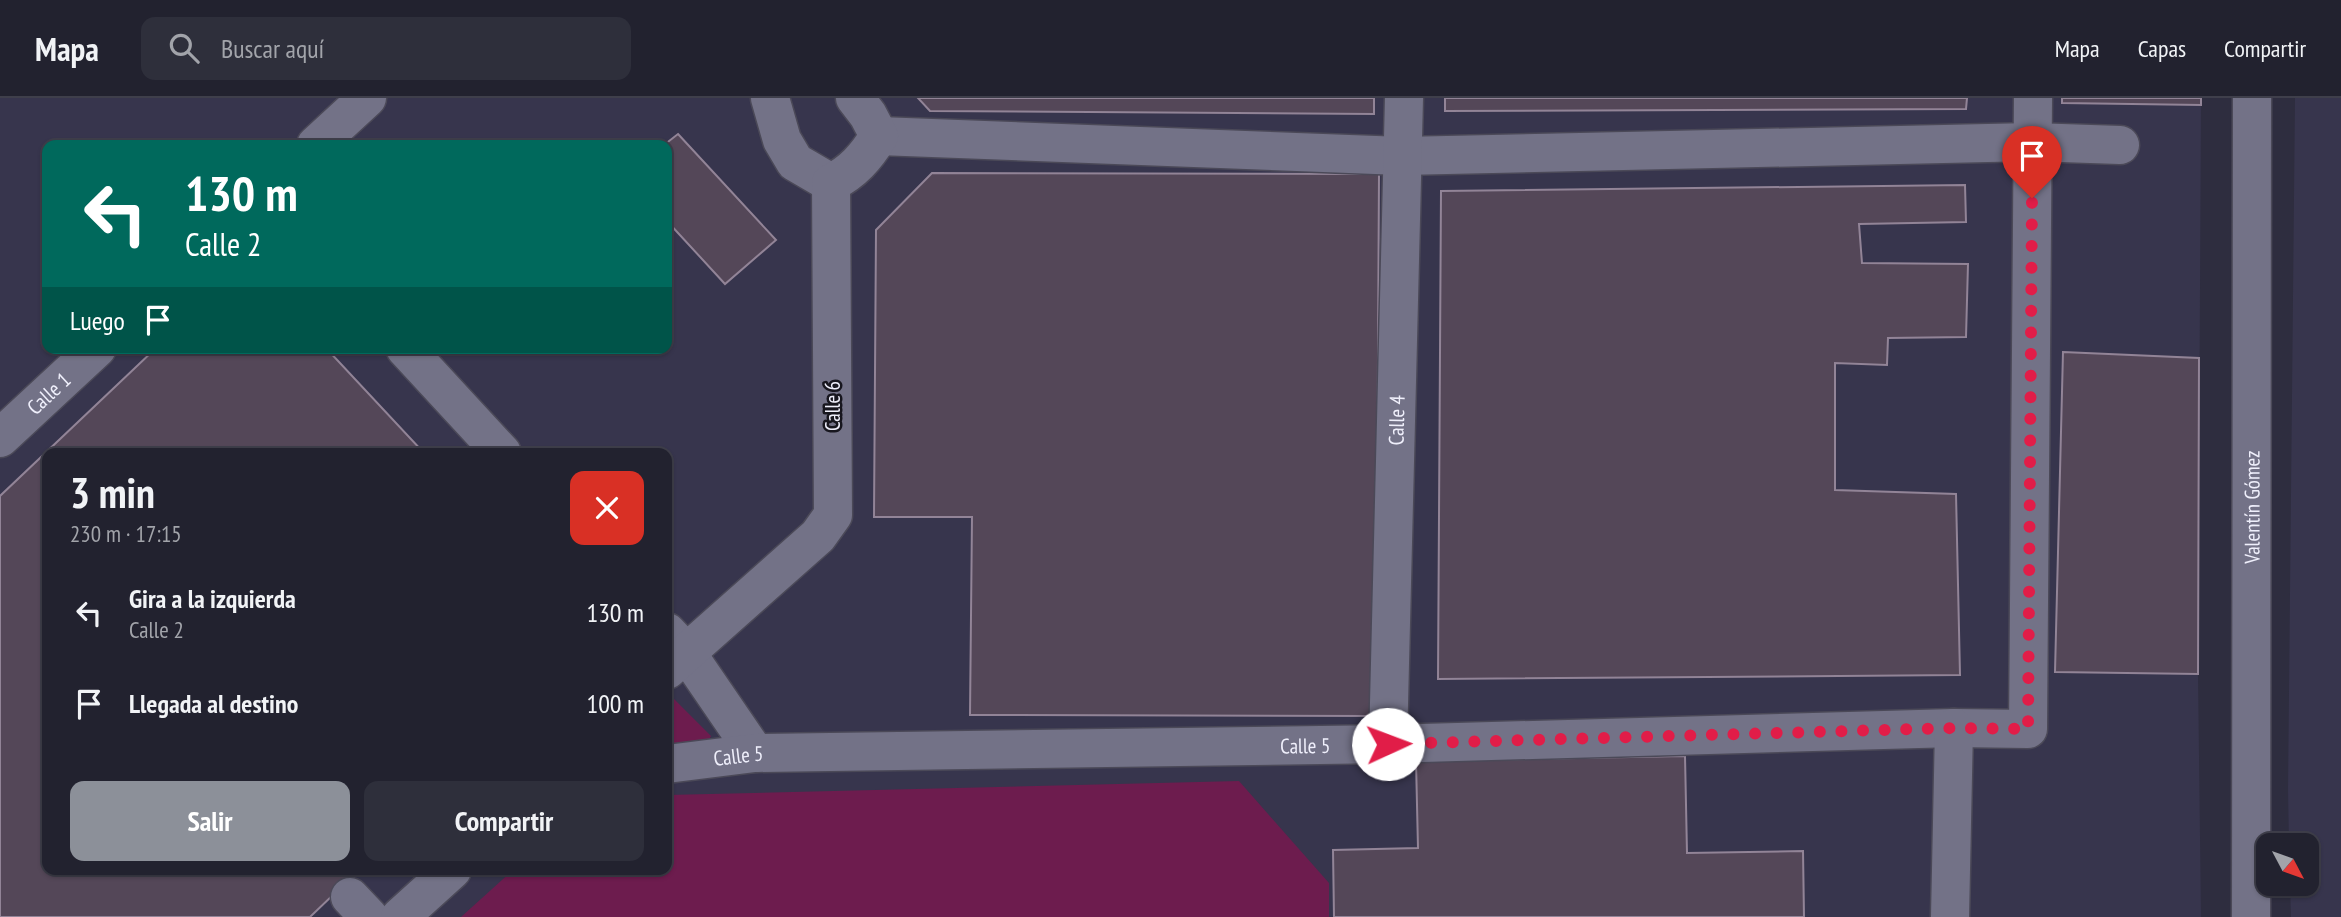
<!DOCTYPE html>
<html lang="es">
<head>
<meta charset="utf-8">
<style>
	:root { --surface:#22222f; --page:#2e2f3b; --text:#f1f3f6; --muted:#a2a4aa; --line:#3f3f4b; --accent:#8c9099 }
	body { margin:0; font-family:"PT Sans Narrow",sans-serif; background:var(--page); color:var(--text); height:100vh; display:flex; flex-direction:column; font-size:26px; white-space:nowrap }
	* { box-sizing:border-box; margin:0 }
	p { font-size:23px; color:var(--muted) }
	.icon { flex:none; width:38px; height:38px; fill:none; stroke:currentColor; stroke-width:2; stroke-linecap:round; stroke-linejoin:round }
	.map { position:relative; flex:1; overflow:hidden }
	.drawer { position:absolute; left:42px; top:350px; width:630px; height:427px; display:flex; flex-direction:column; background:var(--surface); border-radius:14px; box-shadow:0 2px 5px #0004,0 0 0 2px var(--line) }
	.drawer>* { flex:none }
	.top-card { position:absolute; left:42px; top:42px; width:630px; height:214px; border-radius:14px; box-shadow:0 2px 5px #0004,0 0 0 2px var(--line); background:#00695c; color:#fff; overflow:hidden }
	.needle { width:46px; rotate:131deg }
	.tools { position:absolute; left:2256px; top:735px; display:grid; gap:14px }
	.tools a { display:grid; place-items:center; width:63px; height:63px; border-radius:14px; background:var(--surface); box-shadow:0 2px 5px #0004,0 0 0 2px var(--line); font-size:35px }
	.pin { position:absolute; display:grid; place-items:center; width:60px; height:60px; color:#fff; margin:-72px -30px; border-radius:50% 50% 50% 0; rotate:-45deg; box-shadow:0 0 7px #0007 }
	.pin .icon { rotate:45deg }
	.me { position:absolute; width:77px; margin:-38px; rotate:88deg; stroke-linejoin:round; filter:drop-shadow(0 0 5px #0008) }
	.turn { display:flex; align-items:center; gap:24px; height:147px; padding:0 28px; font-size:32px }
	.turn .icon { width:91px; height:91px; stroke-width:2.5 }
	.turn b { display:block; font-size:49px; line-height:60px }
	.then { display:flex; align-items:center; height:66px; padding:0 28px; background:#0003; gap:14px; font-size:26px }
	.round { display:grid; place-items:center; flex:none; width:74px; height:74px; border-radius:14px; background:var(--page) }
	.summary { display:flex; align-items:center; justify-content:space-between; height:119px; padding:0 28px }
	h1 { font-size:42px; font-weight:800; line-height:52px }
	.primary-button { display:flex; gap:14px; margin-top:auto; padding:14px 28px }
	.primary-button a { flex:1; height:80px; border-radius:14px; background:var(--accent); color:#fff; font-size:28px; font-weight:800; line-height:80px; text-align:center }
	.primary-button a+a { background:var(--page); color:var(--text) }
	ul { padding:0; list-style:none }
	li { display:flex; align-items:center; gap:21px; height:91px; padding:0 28px }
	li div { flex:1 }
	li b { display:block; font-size:26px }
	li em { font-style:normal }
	header { display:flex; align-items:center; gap:42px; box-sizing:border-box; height:98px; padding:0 35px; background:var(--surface); border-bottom:2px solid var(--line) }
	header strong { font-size:33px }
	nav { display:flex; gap:38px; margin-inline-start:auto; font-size:24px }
	.search { width:490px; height:63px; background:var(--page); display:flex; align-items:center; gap:18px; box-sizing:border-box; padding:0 24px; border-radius:14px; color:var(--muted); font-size:26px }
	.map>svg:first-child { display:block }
	.built { fill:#37354d; fill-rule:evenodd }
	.green { fill:#6d1c4e }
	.building { fill:#544758; stroke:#928497; stroke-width:2 }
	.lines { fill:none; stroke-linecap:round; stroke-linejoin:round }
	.minor-casing { stroke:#4b4958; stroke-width:41 }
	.minor { stroke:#737287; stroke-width:38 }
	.route { stroke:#e11d48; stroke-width:12; stroke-dasharray:0 21.6 }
	.labels { text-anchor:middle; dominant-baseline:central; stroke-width:5; stroke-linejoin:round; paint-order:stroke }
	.street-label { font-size:21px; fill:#efeffb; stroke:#17161e }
</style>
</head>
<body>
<header>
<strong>Mapa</strong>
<div class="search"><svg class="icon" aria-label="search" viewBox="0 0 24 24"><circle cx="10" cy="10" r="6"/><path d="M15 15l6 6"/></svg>Buscar aquí</div>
<nav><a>Mapa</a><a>Capas</a><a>Compartir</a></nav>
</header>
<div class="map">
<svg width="2341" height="819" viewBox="0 0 2341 819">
	<rect width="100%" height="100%" fill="#2e2d3f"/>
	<g class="built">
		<path d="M0,0h2201l-3,576 3,243h-2201zM47,47h620v203h-620zM47,355h620v417h-620z"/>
		<polygon points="2295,0 2341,0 2341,819 2291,819 2290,786 2306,786 2306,747 2289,747 2288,692"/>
	</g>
	<g class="green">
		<polygon points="669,596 711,638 706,648 667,651 667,598"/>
		<polygon points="1239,683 1329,785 1329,819 461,819 513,772 667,772 667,697"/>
	</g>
	<g class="building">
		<polygon points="918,0 1374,0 1374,16 930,13"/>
		<polygon points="1445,0 1967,0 1966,11 1445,13"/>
		<polygon points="2062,0 2201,0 2201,7 2062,5"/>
		<polygon points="678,36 776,142 725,186 667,123 667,47 664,47"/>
		<polygon points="932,75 1379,76 1376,618 970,617 972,419 874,419 876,132"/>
		<polygon points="1965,87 1966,124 1859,126 1862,165 1968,166 1966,239 1888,240 1887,267 1835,265 1835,392 1956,396 1960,577 1438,581 1441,93"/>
		<polygon points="156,250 326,250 424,355 47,355 47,772 359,772 310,819 0,819 0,398"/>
		<polygon points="2063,254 2199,260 2198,576 2055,574"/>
		<polygon points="1685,658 1687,755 1803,753 1804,819 1334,819 1333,752 1418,750 1416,663"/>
	</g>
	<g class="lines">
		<defs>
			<g id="minor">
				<polyline points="770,0 782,42 795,64 831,85"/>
				<polyline points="879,38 1402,58 2032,44 2120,47"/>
				<polyline points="316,47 367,0"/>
				<polyline points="405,250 502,355"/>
				<path id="s1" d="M0,340l97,-90"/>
				<polyline points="667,534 686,554 755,655"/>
				<path d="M667,572l151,-134 15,-21 -2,-332c22,-11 35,-26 48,-47l-11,-21 -13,-17"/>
				<path id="s2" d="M1388,646l16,-646"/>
				<path id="s3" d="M667,666l88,-11 633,-9 566,-16 74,1 5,-631"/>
				<polyline points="350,799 369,819"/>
				<polyline points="400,819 452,772"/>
				<polyline points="1950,819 1954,630"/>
				<path id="s4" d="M2251,819l1,-819"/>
			</g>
		</defs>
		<use href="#minor" class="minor-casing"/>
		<use href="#minor" class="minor"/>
	</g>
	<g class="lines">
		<polyline class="route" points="1388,646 1954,630 2028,631 2032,100"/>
	</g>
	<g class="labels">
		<g class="street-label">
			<text stroke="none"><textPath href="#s1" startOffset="66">Calle 1</textPath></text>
			<text transform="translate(832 308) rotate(-90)">Calle 6</text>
			<text stroke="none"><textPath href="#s2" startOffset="324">Calle 4</textPath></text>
			<text stroke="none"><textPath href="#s4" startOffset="410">Valentín Gómez</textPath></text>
			<text stroke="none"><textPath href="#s3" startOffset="639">Calle 5</textPath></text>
			<text stroke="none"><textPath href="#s3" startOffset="72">Calle 5</textPath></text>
		</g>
	</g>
</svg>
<div class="tools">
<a><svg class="needle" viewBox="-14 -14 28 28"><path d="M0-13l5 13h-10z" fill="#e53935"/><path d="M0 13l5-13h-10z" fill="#a2a4aa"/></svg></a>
</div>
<div class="pin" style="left:2032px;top:100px;background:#d93025"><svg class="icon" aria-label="arrive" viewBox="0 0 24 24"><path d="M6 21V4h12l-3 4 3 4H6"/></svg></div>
<svg class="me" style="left:1388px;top:646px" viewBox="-20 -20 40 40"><circle r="19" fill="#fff"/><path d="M0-13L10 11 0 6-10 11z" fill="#e11d48"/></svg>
<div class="top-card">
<div class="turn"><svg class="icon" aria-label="left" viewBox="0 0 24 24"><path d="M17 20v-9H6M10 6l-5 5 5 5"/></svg><div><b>130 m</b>Calle 2</div></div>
<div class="then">Luego<svg class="icon" aria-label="arrive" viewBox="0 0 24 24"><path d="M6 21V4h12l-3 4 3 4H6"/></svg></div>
</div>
<section class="drawer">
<div class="summary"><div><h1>3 min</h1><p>230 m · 17:15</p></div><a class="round" style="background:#d93025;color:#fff"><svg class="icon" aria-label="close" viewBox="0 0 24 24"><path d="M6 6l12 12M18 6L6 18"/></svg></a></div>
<ul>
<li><svg class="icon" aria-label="left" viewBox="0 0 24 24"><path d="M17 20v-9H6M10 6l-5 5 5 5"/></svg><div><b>Gira a la izquierda</b><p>Calle 2</p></div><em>130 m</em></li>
<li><svg class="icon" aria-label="arrive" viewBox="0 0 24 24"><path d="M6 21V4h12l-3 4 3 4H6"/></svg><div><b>Llegada al destino</b></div><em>100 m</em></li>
</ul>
<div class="primary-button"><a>Salir</a><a>Compartir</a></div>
</section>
</div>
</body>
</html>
